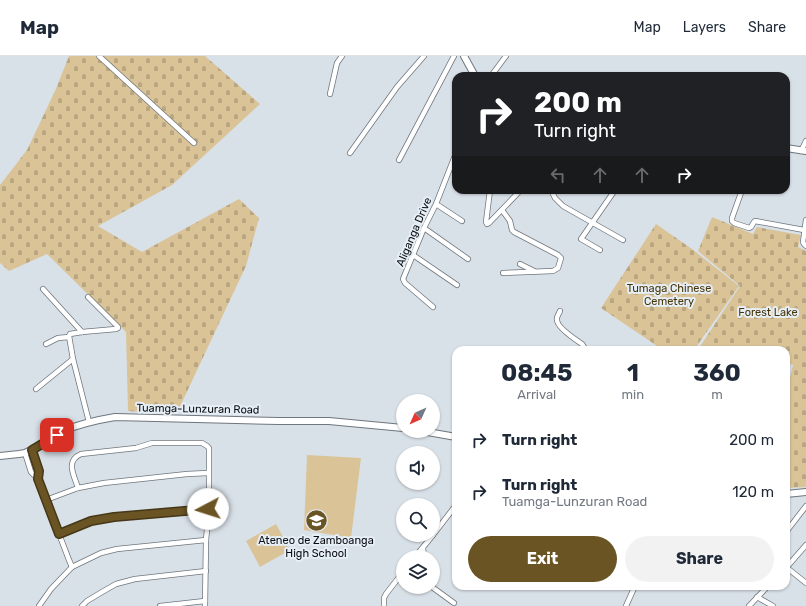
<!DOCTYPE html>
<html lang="en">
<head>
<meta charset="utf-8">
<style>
	:root { --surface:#fff; --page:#f2f2f3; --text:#1f2937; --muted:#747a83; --line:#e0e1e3; --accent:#6a5423 }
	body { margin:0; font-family:Rubik,sans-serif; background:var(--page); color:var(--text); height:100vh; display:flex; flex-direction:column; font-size:15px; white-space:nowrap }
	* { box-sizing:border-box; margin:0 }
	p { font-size:13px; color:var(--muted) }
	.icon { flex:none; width:22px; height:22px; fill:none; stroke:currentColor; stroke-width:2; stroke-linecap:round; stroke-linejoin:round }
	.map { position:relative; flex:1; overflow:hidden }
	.sheet { position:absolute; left:452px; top:290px; width:338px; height:244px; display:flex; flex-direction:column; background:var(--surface); border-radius:12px; box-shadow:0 1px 3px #0004 }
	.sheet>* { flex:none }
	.guide { position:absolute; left:452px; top:16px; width:338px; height:122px; border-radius:12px; box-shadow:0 1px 3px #0004; background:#202124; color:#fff; overflow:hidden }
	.needle { width:26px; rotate:225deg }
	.tools { position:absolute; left:396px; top:338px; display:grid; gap:8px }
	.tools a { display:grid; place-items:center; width:44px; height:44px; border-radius:50%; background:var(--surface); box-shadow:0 1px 3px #0004; font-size:20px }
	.pin { position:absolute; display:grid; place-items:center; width:34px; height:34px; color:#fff; margin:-17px; border-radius:8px; box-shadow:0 2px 6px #0006 }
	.me { position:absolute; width:44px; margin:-22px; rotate:265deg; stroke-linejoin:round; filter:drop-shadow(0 0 3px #0008) }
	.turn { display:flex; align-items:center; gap:14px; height:84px; padding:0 16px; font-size:18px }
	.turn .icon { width:52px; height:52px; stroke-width:2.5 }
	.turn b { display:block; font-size:28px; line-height:34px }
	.lanes { display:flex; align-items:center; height:38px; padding:0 16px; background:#0003; justify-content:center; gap:20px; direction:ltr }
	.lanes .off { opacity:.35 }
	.eta { display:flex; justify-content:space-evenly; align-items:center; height:68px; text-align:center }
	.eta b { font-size:24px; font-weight:700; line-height:28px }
	.cta { display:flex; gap:8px; margin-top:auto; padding:8px 16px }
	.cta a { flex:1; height:46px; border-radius:24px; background:var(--accent); color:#fff; font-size:16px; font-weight:700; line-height:46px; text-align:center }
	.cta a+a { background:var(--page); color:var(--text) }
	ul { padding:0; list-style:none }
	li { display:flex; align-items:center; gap:12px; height:52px; padding:0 16px }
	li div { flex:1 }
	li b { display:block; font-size:15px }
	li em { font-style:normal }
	header { display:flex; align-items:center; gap:24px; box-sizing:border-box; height:56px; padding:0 20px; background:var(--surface); border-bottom:1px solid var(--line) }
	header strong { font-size:19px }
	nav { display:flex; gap:22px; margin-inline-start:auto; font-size:14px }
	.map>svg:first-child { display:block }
	.cemetery { fill:url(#cemetery-stones) }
	.park { fill:#dac397 }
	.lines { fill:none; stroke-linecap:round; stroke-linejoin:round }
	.street-casing { stroke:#6f767d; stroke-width:6 }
	.secondary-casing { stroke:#6f767d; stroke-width:8 }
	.street { stroke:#fff; stroke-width:4.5 }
	.secondary { stroke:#fff; stroke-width:6 }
	.route-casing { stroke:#453717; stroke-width:10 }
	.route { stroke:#6a5423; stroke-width:7 }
	.labels { text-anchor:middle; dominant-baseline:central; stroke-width:4; stroke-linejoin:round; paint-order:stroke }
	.street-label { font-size:11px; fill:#0a0d10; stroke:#e6eef6 }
	.park-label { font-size:11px; fill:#483507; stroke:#e6eef6 }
	.poi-label { font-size:11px; fill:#0a0d10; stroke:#e6eef6 }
</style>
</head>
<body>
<header>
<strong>Map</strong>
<nav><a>Map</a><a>Layers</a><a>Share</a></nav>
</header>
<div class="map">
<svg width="806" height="550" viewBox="0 0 806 550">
	<defs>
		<pattern id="cemetery-stones" width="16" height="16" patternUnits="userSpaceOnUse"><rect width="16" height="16" fill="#dac397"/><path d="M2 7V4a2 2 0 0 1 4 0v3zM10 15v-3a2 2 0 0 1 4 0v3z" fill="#baa681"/></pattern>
	</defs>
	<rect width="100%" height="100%" fill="#d9e1e8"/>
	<g class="cemetery">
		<polygon points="69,0 205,0 260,48 172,129 98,170 142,196 239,143 259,162 246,210 176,359 128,355 126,276 47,198 9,215 0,207 0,129 27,94 55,35"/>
		<polygon points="712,161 753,178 757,171 801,179 798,191 806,195 806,431 786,432 786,337 793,309 786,307 786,294 712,294 699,292 740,230 698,195"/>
		<polygon points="656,168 692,193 739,230 694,294 663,294 601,252"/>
	</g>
	<g class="park">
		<polygon points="307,399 361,402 351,482 304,474"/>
		<polygon points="276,468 290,494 260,511 246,485"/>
	</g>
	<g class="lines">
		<defs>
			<g id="street">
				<polyline points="99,0 194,87"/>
				<polyline points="491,20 506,0"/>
				<polyline points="330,38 337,7 342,0"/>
				<polyline points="801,95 806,85"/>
				<polyline points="350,97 397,31 424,0"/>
				<polyline points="399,104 454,0"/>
				<polyline points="490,134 486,166 487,168 489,167 517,138 518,137 517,134"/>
				<polyline points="551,134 555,142 563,150 623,184"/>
				<polyline points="742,134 732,162 732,165 734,167 749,172 751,171 754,166 755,165 804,174"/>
				<polyline points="436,148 462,165"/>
				<polyline points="502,154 510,165 512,174 514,176 558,199 561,202 558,212 553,215 503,217"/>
				<polyline points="806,164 803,186 804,188 806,190"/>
				<polyline points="424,172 468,203"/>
				<polyline points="600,194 581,183 615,134"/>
				<polyline points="413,199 457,229"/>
				<polyline points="520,208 534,215"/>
				<polyline points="43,233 82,276"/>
				<polyline points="88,241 118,271 118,272 116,273 82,276 70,278 69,280 73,303 89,366"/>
				<polyline points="433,251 405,227 403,223 424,172 436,148 456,97"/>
				<path d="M560,255c-1,3 -4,6 -3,9 0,7 19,20 25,24l2,3 -2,3"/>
				<polyline points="46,288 58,282 69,281"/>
				<polyline points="36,333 73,303"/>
				<polyline points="25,397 31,416 38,423 39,415 32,393"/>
				<polyline points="38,423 69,504 72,511"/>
				<path d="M78,432c-4,-13 -13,-27 3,-34l55,-6 16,-5h50l5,3 2,2v61l-3,31 -1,66"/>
				<polyline points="46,444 78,432 104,427 187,418 208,417"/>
				<polyline points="786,476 806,450"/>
				<polyline points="59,478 91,465 114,461 209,453"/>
				<polyline points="433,479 456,449"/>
				<polyline points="423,492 424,501"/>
				<polyline points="415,501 433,479"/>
				<polyline points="786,511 806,527"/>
				<polyline points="786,512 806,489"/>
				<polyline points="432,531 454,547"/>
				<polyline points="757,541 773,550"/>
				<polyline points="39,550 51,533 72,511 101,497 117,493 206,484"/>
				<polyline points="82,550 87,545 102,536 116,528 135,523 206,515"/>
				<polyline points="160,550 205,545"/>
				<polyline points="384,550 384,542 386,538 403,516"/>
				<polyline points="626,550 635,530"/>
				<polyline points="749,550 768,530"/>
			</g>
			<g id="secondary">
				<polyline points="464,0 475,20"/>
				<polyline points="786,92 806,95"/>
				<polyline points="422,375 456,381"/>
				<path d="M0,400l19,-2 6,-1c13,-6 25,-15 38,-22 16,-7 34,-11 52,-14l164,4h50l74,7"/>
				<polyline points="786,438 806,436"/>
			</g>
		</defs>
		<use href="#street" class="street-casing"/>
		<use href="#secondary" class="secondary-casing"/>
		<use href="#street" class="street"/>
		<use href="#secondary" class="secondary"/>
	</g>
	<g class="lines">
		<defs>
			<polyline id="route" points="57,379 32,394 39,415 38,423 59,478 91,465 114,461 208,453"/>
		</defs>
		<use href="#route" class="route-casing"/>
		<use href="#route" class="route"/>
	</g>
	<defs>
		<symbol id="school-disc" viewBox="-11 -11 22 22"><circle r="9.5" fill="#6a5423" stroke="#e6eef6"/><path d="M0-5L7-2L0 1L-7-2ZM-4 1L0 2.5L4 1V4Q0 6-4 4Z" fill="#fff"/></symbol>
	</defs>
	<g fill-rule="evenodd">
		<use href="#school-disc" x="304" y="452" width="25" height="25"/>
	</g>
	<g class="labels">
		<g class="street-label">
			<text transform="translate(414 176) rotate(-67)">Aliganga Drive</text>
			<text transform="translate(198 353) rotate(1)">Tuamga-Lunzuran Road</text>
		</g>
		<g class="park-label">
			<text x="669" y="232">Tumaga Chinese<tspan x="669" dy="13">Cemetery</tspan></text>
			<text x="768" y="256">Forest Lake</text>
		</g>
		<g class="poi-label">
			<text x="316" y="484">Ateneo de Zamboanga<tspan x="316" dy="13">High School</tspan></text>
		</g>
	</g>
</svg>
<div class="tools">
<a><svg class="needle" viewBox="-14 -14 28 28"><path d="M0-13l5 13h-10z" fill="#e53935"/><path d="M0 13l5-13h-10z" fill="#747a83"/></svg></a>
<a><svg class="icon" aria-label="sound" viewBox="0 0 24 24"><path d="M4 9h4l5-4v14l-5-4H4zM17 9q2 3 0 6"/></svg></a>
<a><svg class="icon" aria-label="search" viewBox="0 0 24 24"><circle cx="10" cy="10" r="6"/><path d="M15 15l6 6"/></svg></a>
<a><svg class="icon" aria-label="layers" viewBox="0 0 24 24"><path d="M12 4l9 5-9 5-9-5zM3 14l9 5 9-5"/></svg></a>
</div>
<div class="pin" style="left:57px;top:379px;background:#d93025"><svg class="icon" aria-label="arrive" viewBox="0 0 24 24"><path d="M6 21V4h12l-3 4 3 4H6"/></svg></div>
<svg class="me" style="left:208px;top:453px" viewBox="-20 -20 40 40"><circle r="19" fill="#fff"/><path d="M0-13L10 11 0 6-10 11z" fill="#6a5423"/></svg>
<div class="guide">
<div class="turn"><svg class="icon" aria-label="right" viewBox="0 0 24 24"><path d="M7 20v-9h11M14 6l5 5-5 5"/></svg><div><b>200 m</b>Turn right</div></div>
<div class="lanes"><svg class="icon off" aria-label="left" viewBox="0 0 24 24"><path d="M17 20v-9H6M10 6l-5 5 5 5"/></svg><svg class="icon off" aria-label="ahead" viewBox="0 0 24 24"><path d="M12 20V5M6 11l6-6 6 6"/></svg><svg class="icon off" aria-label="ahead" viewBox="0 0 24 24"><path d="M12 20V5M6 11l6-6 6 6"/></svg><svg class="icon" aria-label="right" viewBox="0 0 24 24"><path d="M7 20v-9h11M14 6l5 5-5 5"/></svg></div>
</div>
<section class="sheet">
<div class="eta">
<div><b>08:45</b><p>Arrival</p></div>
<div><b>1</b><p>min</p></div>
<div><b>360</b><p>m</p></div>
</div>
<ul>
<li><svg class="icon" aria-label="right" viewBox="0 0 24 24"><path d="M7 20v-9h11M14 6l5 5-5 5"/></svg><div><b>Turn right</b></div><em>200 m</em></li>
<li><svg class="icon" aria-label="right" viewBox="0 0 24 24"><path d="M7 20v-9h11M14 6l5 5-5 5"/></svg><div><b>Turn right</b><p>Tuamga-Lunzuran Road</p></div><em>120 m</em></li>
</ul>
<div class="cta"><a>Exit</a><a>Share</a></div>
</section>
</div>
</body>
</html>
